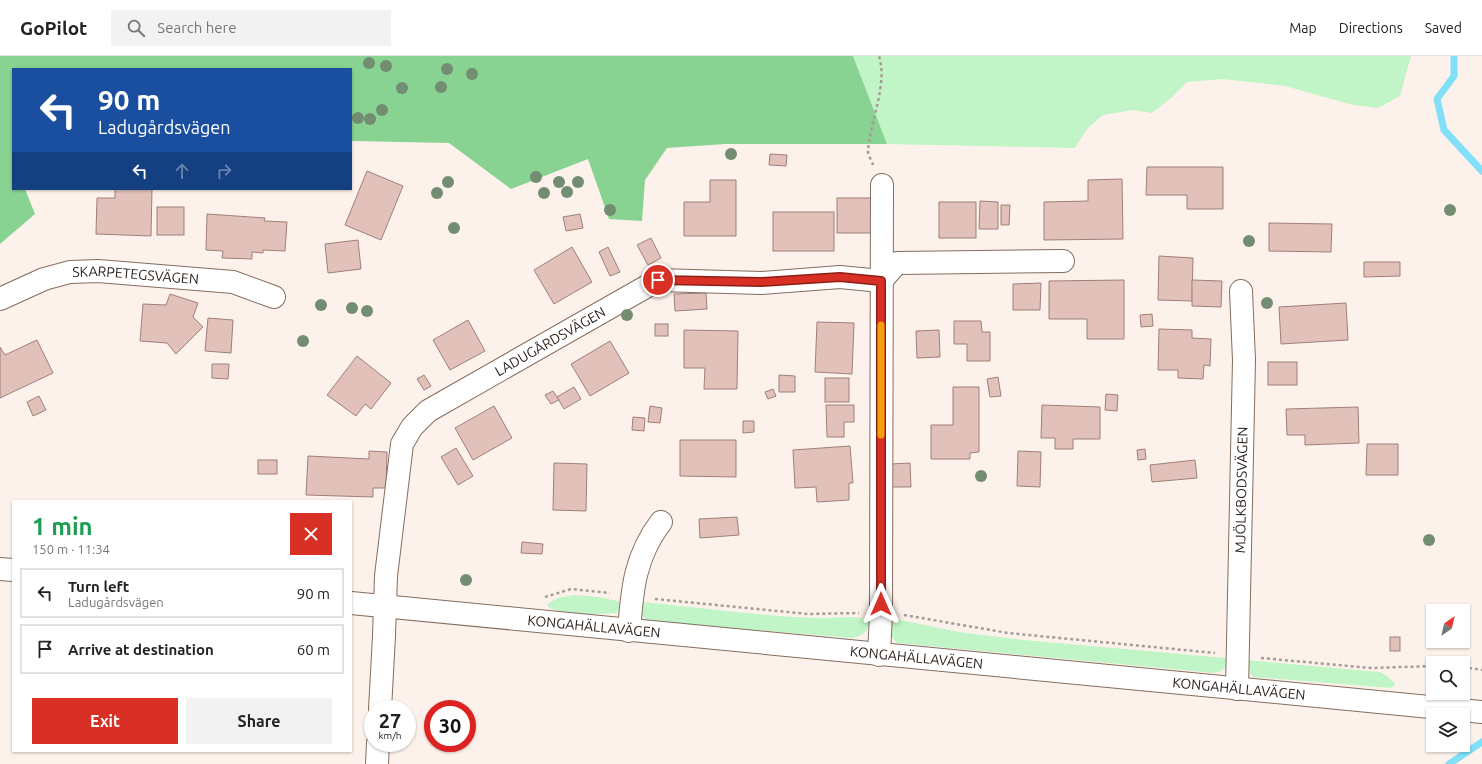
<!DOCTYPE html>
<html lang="en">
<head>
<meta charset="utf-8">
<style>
	:root { --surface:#fff; --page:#f2f2f2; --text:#222; --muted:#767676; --line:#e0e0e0; --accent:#d93025 }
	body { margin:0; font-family:Ubuntu,sans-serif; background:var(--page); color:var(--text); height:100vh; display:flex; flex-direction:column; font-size:15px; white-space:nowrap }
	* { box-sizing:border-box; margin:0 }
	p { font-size:13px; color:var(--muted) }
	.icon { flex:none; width:22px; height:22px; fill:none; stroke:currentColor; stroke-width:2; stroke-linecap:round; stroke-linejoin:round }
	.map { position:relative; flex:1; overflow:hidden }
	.sheet { position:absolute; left:12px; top:444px; width:340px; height:252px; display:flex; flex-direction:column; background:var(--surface); border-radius:0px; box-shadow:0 1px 3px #0004 }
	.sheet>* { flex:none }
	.top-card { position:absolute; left:12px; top:12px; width:340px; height:122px; border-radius:0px; box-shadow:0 1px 3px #0004; background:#1a4fa0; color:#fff; overflow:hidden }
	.needle { width:26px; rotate:34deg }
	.fabs { position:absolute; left:1426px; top:548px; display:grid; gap:8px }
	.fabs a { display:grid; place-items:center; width:44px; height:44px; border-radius:0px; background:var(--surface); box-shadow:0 1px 3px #0004; font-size:20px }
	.speed { position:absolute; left:364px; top:644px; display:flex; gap:8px; font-size:20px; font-weight:700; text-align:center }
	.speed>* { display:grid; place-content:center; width:52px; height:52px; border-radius:50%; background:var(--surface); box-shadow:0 1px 3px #0004; line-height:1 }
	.speed small { font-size:10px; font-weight:400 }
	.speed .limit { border:6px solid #d22; background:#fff; color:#111 }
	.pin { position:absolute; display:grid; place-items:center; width:34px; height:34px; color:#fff; margin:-17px; border:2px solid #fff; border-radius:50%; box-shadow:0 1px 4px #0007 }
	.me { position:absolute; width:44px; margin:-22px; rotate:0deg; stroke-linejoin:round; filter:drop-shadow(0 0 3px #0008) }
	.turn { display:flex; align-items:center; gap:14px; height:84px; padding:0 20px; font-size:18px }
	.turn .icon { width:52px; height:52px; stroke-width:2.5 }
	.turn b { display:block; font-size:28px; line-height:34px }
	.lanes { display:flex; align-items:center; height:38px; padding:0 20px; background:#0003; justify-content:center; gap:20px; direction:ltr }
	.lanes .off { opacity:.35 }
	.round { display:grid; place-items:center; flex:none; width:42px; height:42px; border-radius:0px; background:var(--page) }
	.overview { display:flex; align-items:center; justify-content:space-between; height:68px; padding:0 20px }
	h1 { font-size:24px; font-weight:700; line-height:30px; color:#1e9e55 }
	.primary-button { display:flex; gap:8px; margin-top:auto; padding:8px 20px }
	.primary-button a { flex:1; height:46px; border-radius:0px; background:var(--accent); color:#fff; font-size:16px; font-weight:700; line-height:46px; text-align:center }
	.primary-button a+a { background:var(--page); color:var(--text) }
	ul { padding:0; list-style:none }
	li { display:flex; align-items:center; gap:12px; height:50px; margin:0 8px 6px; padding:0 12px; border:2px solid var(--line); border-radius:0px }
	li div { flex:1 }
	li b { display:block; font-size:15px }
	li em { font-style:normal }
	header { display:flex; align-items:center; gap:24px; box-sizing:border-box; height:56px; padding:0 20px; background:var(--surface); border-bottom:1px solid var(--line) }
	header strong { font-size:19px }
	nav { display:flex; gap:22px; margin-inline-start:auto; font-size:14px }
	.search { width:280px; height:36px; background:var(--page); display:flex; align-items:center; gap:10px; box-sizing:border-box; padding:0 14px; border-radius:0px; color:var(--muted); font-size:15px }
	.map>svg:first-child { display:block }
	.green { fill:#c1f4c6 }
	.forest { fill:#88d391 }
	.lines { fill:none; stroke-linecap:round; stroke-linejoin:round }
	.stream { stroke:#81dff8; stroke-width:7 }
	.building { fill:#e1c1b9; stroke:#9f8079 }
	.minor-casing { stroke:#856d5d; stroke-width:24 }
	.path { stroke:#a69c95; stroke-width:2.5; stroke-dasharray:3 3; stroke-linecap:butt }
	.minor { stroke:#fff; stroke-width:22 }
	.tree { fill:#738d73 }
	.route-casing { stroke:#8d1f18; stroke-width:10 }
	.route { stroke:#d93025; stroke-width:7 }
	.slow { stroke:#f59e0b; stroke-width:7 }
	.labels { text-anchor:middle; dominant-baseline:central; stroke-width:4; stroke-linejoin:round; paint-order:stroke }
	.street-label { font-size:14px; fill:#281e18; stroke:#fff }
</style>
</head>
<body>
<header>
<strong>GoPilot</strong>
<div class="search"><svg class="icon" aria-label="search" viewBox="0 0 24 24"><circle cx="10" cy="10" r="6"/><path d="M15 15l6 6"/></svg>Search here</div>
<nav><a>Map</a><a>Directions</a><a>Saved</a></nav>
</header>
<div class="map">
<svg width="1482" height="708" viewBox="0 0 1482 708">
	<rect width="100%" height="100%" fill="#fdf2eb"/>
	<g class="green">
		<polygon points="853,0 1411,0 1400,40 1378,52 1353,49 1285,30 1222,23 1187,26 1171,42 1152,57 1133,54 1103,59 1087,73 1075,92 887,88"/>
		<path d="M573,539c16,1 32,2 47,7v7l-3,4c-23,2 -46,2 -68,-5l-2,-4 11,-6z"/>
		<path d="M644,546c58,6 117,14 176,16 14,1 39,-5 50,4 -2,10 -8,14 -18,16l-204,-17 -7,-6 -2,-12z"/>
		<path d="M896,563l63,13 55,7 211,19 3,2 1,3 -8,8 -7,2 -316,-30c-7,-4 -10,-15 -6,-23z"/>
		<polygon points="1246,604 1380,616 1387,620 1395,627 1394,630 1390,632 1253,621 1246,612"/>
	</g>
	<polygon class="forest" points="0,0 853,0 887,88 725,88 667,92 645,124 642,165 609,163 588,103 511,133 449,87 351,85 351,13 13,13 13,133 25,133 35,158 0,188"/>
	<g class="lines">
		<g class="stream">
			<polyline points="1454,0 1454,20 1437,43 1444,74 1482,115"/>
			<polyline points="1449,708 1482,686"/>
		</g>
	</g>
	<g class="building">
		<polygon points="770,98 787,99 786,110 769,109"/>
		<polygon points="1147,111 1223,111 1223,153 1187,153 1187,139 1146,139"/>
		<polygon points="367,115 403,130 381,184 345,169"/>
		<polygon points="1122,123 1123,183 1044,184 1044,146 1088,145 1088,124"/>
		<polygon points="710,124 736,124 736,180 684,180 684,146 710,146"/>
		<polygon points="115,133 152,133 151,180 96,178 97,142 115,142"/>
		<rect x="837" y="142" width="34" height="35"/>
		<polygon points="980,145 998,146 998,173 979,173"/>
		<rect x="939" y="146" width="37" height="36"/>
		<polygon points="1001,149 1010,149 1009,169 1001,169"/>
		<rect x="157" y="151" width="27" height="28"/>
		<rect x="773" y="156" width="61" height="39"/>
		<polygon points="207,158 265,162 264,165 287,166 285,195 263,194 263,197 252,196 252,203 222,202 223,195 206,194"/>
		<polygon points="580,158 583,172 566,175 563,161"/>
		<polygon points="1269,167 1332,168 1331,196 1269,195"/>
		<polygon points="651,182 661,202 648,209 637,189"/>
		<polygon points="358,184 361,213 328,217 325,188"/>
		<polygon points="572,191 592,226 554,248 534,214"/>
		<polygon points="608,191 620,216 610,220 599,196"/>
		<polygon points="1159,200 1193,202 1192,245 1158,244"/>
		<polygon points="1364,206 1400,206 1400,220 1364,221"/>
		<polygon points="1124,224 1124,283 1087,283 1087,263 1049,263 1049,225"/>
		<polygon points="1192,224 1222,225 1221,251 1192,250"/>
		<polygon points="1041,227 1040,254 1013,254 1013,228"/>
		<polygon points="706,237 707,253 675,255 674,238"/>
		<polygon points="170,238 198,247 193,261 203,271 176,298 167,287 140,285 143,248 166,249"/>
		<polygon points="1346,247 1348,284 1281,288 1279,251"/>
		<polygon points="1152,258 1153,270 1141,271 1140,259"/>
		<polygon points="208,262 233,264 231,297 205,295"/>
		<polygon points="468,264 485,295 450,314 433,284"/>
		<polygon points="954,265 981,265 982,276 990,276 990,305 967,305 967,288 954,288"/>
		<polygon points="817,266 854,267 852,318 815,316"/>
		<rect x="655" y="268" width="13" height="12"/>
		<polygon points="1159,273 1192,274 1192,282 1211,283 1210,310 1204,309 1203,323 1178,322 1178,314 1158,314"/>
		<polygon points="684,274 738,275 737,333 704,333 705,312 684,312"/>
		<polygon points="939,274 940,301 917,302 916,275"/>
		<polygon points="37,284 53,317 0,342 0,291 5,299"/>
		<polygon points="610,285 629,317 590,340 571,308"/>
		<polygon points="357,300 391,327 371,353 365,348 356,360 327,339"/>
		<rect x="1268" y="306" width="29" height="23"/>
		<polygon points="212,308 229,308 228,323 212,322"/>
		<polygon points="424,319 431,330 424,334 417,323"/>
		<polygon points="779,319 795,320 795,336 779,336"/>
		<polygon points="998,321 1001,340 990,341 987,323"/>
		<rect x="825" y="322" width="24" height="24"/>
		<polygon points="574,331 581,343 564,353 557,341"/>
		<polygon points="953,331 979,331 979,396 970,397 970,403 931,403 931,369 953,369"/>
		<polygon points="773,333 776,340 768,343 765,336"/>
		<polygon points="553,335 559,344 551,348 545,339"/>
		<polygon points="1106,338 1118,339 1117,355 1105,354"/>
		<polygon points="39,340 46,354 33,360 27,346"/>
		<polygon points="826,349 854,349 854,366 844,366 844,381 827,381"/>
		<polygon points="1042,349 1100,351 1100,383 1073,383 1073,393 1055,393 1055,382 1041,382"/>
		<polygon points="494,350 512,382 473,404 455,372"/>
		<polygon points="650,350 662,352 660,367 648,366"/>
		<polygon points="1358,351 1359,387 1305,389 1305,379 1287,379 1286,353"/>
		<polygon points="633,361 645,362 644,375 632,374"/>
		<polygon points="743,365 754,365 754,376 743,377"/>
		<polygon points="680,384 736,384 736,421 680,420"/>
		<polygon points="1367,388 1398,388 1398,419 1366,419"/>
		<polygon points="850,390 853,427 849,427 849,444 817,446 816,431 795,432 793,394"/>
		<polygon points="456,392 473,420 458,429 441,401"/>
		<polygon points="1145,393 1146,403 1138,404 1137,394"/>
		<polygon points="369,395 387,396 386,432 373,432 373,441 306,439 308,400 369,403"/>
		<polygon points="1018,395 1041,396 1040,431 1017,430"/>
		<rect x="258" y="404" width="19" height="14"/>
		<polygon points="1195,404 1197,422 1152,426 1150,409"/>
		<polygon points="554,407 587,408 586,455 553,454"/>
		<polygon points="910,407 911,431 891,431 890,408"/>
		<polygon points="737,461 739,479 700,482 699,463"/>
		<polygon points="522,486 543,488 542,498 521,497"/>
		<rect x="1390" y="581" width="10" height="14"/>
	</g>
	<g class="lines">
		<defs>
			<g id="minor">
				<polyline points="881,225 897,207 1063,205"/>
				<path id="s1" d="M0,243l44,-20 26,-7 28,-1 135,11 41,15"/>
				<polyline points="0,513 13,514"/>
				<path id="s2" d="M351,547l1131,109"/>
				<path d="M629,575c3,-42 6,-75 32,-109"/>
				<polyline points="879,599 881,558 882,129"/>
				<path id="s3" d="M1237,633l7,-329 -3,-69"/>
				<path id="s4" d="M380,653l4,-73 2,-60 16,-132 10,-17 16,-16 230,-131 103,3 79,-6 41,4"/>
				<polyline points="377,708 378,687"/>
			</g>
		</defs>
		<use href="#minor" class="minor-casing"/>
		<g class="path">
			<path d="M873,109c-1,-4 -5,-10 -5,-14 2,-29 20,-67 11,-95"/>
			<polyline points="545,541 571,533 610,537"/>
			<polyline points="655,543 808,558 859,557"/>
			<polyline points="904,559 1008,577 1215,597"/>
			<polyline points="1261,602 1371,612 1433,610"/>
			<polyline points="1463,611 1482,614"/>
		</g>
		<use href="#minor" class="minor"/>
	</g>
	<g class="tree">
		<circle cx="369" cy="7" r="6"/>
		<circle cx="386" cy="10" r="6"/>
		<circle cx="447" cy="13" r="6"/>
		<circle cx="472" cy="18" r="6"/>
		<circle cx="441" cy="31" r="6"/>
		<circle cx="402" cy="32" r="6"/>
		<circle cx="382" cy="54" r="6"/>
		<circle cx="358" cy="62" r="6"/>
		<circle cx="370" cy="63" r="6"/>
		<circle cx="731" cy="98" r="6"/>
		<circle cx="536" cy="121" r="6"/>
		<circle cx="448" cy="126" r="6"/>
		<circle cx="559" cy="126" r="6"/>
		<circle cx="578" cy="126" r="6"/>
		<circle cx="567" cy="136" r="6"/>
		<circle cx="437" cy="137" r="6"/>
		<circle cx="544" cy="137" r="6"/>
		<circle cx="610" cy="154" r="6"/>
		<circle cx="1450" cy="154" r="6"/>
		<circle cx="454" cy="172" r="6"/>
		<circle cx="1249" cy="185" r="6"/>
		<circle cx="1267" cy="247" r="6"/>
		<circle cx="321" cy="249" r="6"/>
		<circle cx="352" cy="252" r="6"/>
		<circle cx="367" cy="255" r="6"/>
		<circle cx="627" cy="259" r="6"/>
		<circle cx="303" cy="285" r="6"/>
		<circle cx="981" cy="420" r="6"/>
		<circle cx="1429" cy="484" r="6"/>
		<circle cx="466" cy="524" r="6"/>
	</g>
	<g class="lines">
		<defs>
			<polyline id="route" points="658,224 761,226 840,221 881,225 881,548"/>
		</defs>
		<use href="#route" class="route-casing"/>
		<use href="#route" class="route"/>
		<polyline class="slow" points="881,269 881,379"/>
	</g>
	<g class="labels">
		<g class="street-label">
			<text stroke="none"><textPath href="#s1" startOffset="141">SKARPETEGSVÄGEN</textPath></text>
			<text stroke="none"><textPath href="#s4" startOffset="449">LADUGÅRDSVÄGEN</textPath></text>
			<text stroke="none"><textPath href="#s3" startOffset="199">MJÖLKBODSVÄGEN</textPath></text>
			<text stroke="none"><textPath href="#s2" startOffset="244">KONGAHÄLLAVÄGEN</textPath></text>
			<text stroke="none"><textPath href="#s2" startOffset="568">KONGAHÄLLAVÄGEN</textPath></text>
			<text stroke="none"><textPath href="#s2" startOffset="892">KONGAHÄLLAVÄGEN</textPath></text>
		</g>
	</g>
</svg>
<div class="fabs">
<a><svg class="needle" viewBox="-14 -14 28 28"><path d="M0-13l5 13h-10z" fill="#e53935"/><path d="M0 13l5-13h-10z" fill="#767676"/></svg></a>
<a><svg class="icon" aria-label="search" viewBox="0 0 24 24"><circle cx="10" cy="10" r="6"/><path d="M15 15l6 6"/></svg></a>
<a><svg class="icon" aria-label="layers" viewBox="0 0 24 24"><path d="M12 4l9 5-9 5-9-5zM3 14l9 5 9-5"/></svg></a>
</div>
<div class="speed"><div>27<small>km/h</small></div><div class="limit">30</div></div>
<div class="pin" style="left:658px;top:224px;background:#d93025"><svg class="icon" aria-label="arrive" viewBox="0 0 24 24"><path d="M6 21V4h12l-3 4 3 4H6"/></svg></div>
<svg class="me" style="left:881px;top:548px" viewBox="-20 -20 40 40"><path d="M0-17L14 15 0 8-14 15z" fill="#d93025" stroke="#fff" stroke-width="4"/></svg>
<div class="top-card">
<div class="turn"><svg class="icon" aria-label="left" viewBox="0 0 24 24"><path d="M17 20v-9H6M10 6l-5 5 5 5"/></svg><div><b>90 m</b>Ladugårdsvägen</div></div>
<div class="lanes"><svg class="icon" aria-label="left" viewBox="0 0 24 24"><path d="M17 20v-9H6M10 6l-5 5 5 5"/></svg><svg class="icon off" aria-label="ahead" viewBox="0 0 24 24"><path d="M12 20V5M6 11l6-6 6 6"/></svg><svg class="icon off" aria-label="right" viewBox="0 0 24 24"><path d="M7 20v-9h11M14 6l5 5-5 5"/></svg></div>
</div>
<section class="sheet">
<div class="overview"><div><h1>1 min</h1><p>150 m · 11:34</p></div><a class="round" style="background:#d93025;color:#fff"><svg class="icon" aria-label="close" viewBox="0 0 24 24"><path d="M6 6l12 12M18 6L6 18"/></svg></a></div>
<ul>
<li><svg class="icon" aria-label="left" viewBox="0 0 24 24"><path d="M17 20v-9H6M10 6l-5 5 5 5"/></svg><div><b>Turn left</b><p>Ladugårdsvägen</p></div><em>90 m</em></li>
<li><svg class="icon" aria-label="arrive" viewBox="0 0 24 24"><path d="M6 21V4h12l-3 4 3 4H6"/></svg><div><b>Arrive at destination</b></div><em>60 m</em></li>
</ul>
<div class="primary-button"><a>Exit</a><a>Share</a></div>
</section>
</div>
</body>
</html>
